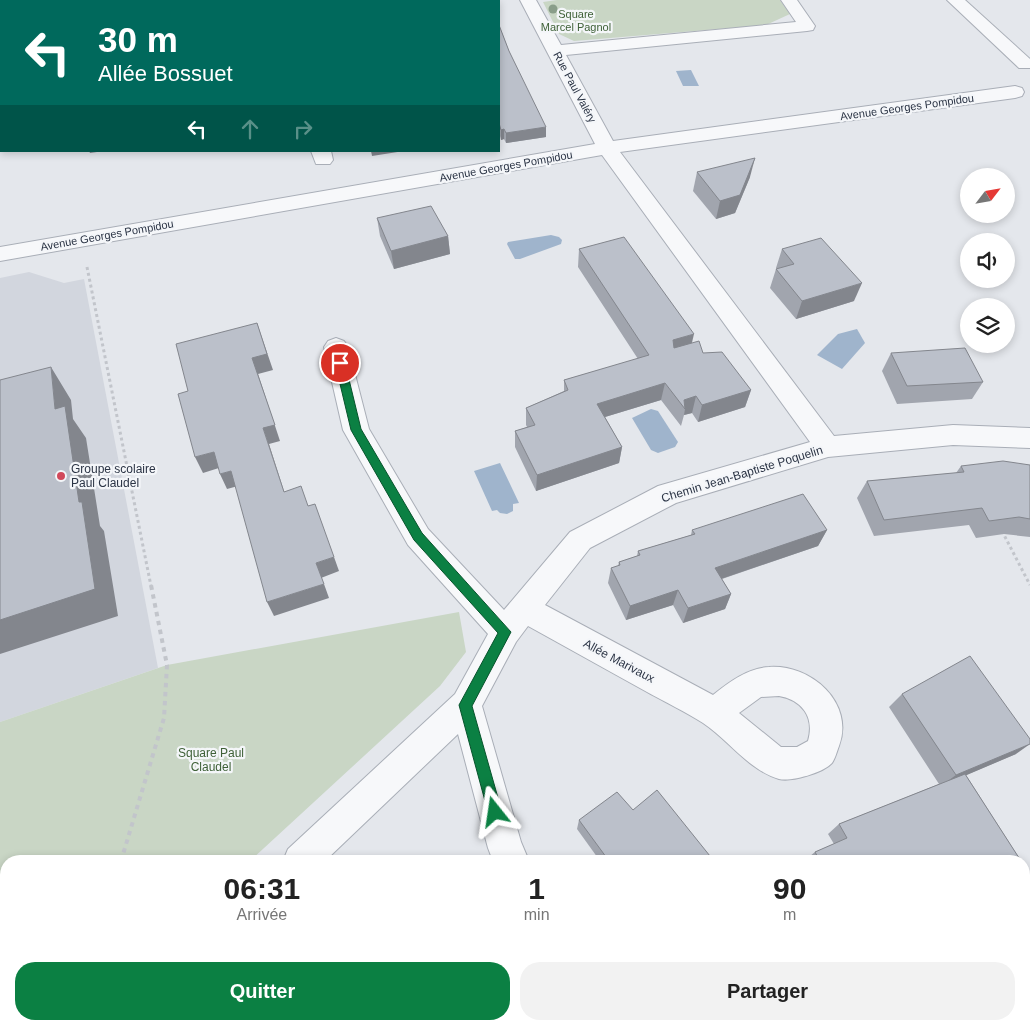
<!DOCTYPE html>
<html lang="fr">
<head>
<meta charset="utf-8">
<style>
	:root { --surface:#fff; --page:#f2f2f2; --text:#222; --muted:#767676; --accent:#0b8043 }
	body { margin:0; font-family:Arial,sans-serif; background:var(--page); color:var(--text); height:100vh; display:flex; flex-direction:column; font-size:19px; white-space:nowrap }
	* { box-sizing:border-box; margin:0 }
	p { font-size:16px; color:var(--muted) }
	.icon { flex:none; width:28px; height:28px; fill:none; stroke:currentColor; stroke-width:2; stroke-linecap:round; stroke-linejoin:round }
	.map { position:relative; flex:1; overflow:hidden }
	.sheet { position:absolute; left:0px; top:855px; width:1030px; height:175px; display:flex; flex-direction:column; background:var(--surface); border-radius:20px 20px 0 0; box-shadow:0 2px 8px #0003 }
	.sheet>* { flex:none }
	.hud { position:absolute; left:0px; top:0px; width:500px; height:152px; box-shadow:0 2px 8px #0003; background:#00695c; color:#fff; overflow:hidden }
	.needle { width:32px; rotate:59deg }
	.controls { position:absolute; left:960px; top:168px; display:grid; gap:10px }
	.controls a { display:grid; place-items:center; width:55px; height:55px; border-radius:50%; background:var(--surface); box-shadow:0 2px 8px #0003; font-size:25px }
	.pin { position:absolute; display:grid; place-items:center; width:42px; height:42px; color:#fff; margin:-21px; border:2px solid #fff; border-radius:50%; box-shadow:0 1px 5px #0007 }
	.me { position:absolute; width:55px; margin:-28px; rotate:345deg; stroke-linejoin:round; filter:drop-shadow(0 0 4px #0008) }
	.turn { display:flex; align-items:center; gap:18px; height:105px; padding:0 15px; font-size:22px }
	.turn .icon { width:65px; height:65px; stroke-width:2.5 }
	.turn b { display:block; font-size:35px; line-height:42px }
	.lanes { display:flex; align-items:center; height:48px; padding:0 15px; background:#0003; justify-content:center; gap:25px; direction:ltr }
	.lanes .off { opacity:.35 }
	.eta { display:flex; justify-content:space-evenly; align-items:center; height:85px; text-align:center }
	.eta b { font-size:30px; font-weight:700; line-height:35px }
	.cta { display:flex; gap:10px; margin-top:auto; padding:10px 15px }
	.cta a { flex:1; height:58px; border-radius:20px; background:var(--accent); color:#fff; font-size:20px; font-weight:700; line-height:58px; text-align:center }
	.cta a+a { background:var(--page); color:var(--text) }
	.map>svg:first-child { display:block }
	.built { fill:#d2d6de }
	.green { fill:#c9d6c5 }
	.water { fill:#9fb4cc }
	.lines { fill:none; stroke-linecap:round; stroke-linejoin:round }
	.street-casing { stroke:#a9aeb7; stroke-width:2 }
	.path-far2 { stroke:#c2c5cb; stroke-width:2; stroke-dasharray:2.5 2.5; stroke-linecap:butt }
	.path-far1 { stroke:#c2c5cb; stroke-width:3; stroke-dasharray:3 3; stroke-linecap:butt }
	.path { stroke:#c2c5cb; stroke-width:4; stroke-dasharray:4.5 4.5; stroke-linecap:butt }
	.street { fill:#f7f8fa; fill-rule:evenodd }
	.tree { fill:#899d89 }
	.wall { fill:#a1a5ae }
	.shaded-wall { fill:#83868d }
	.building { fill:#bbc0ca; stroke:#83868d }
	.route { fill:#0b8043; stroke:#07532c }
	.poi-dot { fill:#d1495b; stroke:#f4f6f9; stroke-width:2 }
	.labels { text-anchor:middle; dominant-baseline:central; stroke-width:4.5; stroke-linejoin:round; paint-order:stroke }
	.far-park-label { font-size:11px; fill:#3f6138; stroke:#f4f6f9 }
	.far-street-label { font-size:11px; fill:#2b3445; stroke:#f4f6f9 }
	.poi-label { font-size:12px; fill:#2b3445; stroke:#f4f6f9; text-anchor:start }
	.street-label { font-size:12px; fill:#2b3445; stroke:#f4f6f9 }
	.park-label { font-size:12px; fill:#3f6138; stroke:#f4f6f9 }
</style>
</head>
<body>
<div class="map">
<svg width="1030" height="1030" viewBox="0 0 1030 1030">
	<rect width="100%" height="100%" fill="#e4e7ec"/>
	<polygon class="built" points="29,272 64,283 84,279 158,668 0,722 0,278"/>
	<g class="green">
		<polygon points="557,0 780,0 790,14 766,25 574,41 559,34 543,2"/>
		<polygon points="459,612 466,652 440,686 250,861 6,861 6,1024 73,1024 66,1030 0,1030 0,722 167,665"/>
	</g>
	<g class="water">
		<polygon points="691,70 699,86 683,86 676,71"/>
		<polygon points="551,235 559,237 562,240 561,244 520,259 515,259 507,244 508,242"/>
		<polygon points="857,329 865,343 842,369 817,355 838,334"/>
		<polygon points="651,409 658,411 678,442 675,447 658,453 651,450 632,418"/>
		<polygon points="500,463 519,503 513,504 513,511 507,514 500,513 497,510 492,511 474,471"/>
	</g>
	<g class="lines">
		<defs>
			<g id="street">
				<polygon points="177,0 194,0 194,1 178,1"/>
				<path d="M520,0h16l25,45 235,-23 -15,-22h16l18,26 -2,4 -6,1 -241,24 47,86 402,-55 7,2 2,4 -2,4 -7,2 -395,54 214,284 119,-11 77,3v20l-77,-3 -125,12 -152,46 -86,45 -45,57 168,90c16,-13 35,-27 56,-28 42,-3 86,36 70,79 -2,5 -4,13 -7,17 -9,10 -41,19 -53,16 -32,-10 -49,-38 -76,-56 -17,-11 -38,-21 -56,-31 -40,-22 -79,-44 -119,-66l-12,16 -34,64 39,136 8,19h-36l-5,-13 -30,-114 -133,127h-42l5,-12 167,-155 33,-60 -80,-89 -61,-108 -4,-7 -19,-83 4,-6 8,-3 8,3 4,6 21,82 59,100 76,81 66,-78 88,-46 152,-44 -208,-287 -602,106v-14l595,-103zM779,696c23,4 36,21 29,45l-11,6h-16l-42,-34 22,-16z"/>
				<polygon points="947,0 965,0 1030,59 1030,68 1019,68"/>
				<polygon points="311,151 331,151 333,160 330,164 316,164"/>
				<polygon points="104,1024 146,1024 144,1030 102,1030"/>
				<polygon points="592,1024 632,1024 634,1030 594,1030"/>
			</g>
		</defs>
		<use href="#street" class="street-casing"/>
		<polyline class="path-far2" points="0,73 1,45"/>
		<g class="path-far1">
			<polyline points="87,267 151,586"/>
			<polyline points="1002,531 1030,585"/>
		</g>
		<g class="path">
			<polyline points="121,861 164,718 167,665 151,585"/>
			<polyline points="0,934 6,934"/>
			<polyline points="1024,997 1030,994"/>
			<polyline points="951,1030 965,1024"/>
		</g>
		<use href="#street" class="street"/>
	</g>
	<circle class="tree" cx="553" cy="9" r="4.5"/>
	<g class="wall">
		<polygon points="304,0 388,0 389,1 305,1"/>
		<polygon points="499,25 509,51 546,137 506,143 504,139 501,140 499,132"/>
		<polygon points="697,172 750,177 735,213 716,219 693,191"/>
		<polygon points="377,218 448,236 450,254 394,269 380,236"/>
		<polygon points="579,249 692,343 703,353 751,390 745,407 698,422 692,413 684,415 681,426 661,400 605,417 622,447 619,463 536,491 515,447 515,431 527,427 526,425 526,408 564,391 564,380 638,359 578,267"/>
		<polygon points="782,249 854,301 796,319 770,288 776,269 777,269 776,268"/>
		<polygon points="891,353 983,382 972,399 897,404 882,371"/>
		<polygon points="1030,465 1030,537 1004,534 976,538 969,525 874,536 857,498 867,481 956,473 961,466"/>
		<polygon points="692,530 827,530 818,546 722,579 731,594 725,609 683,623 673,605 626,620 608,583 611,568 618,566 619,562 637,556 638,551 691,535"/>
		<polygon points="902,694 1016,754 966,775 1021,861 804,861 815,852 834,844 828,834 839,824 939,784 889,707"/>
		<polygon points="633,810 714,861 600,861 577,829 579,820"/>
	</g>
	<g class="shaded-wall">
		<polygon points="546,127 546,137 506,143 506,133"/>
		<polygon points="504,129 504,139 501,140 501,130"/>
		<polygon points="89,151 104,151 90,153"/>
		<polygon points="371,151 404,151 372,156"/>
		<polygon points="755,158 750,177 735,213 716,219 720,201"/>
		<polygon points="448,236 450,254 394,269 391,251"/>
		<polygon points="862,283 854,301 796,319 802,301"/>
		<polygon points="257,323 273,370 258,374 280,441 269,444 289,507 284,492 263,428 252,358"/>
		<polygon points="694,334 690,351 669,358 673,340"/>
		<polygon points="51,367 71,400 73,419 86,438 100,526 104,531 118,616 0,654 0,620 79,502 55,409"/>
		<polygon points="665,383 661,400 595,420 597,404"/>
		<polygon points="751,390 745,407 698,422 702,405"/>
		<polygon points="696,396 692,413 684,415 685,409 684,400"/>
		<polygon points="622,447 619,463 536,491 537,475"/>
		<polygon points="214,452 222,467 203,473 195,457"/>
		<polygon points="231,471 238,486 227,489 220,474"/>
		<polygon points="827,530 818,546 709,583 715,568"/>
		<polygon points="334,557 339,571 321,578 316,563"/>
		<polygon points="324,584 329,598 274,616 267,602"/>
		<polygon points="678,590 673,605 626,620 630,606"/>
		<polygon points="731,594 725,609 683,623 688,608"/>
		<polygon points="1030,744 1016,754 941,786 956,775"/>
		<polygon points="379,1024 387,1024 381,1030 374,1030"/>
		<polygon points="239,1028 249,1030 241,1030"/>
	</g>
	<g class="building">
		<rect x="81" y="0" width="47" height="1"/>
		<polygon points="311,0 388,0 389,1 312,1"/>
		<polygon points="455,0 489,0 490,1 456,1"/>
		<polygon points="499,25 509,51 546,127 506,133 504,129 501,130 499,123"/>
		<polygon points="755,158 740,195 720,201 697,172"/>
		<polygon points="431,206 448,236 391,251 377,218"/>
		<polygon points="624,237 694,334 673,340 674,348 699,341 703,353 722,352 751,390 702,405 696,396 684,400 685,409 665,383 597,404 622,447 537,475 515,431 535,425 526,408 568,390 564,380 649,355 579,249"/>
		<polygon points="821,238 862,283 802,301 776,269 794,264 782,249"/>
		<polygon points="257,323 267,354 252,358 275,425 263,428 284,492 301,486 308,506 315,504 334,557 316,563 324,584 267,602 231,471 220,474 214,452 195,457 178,394 188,391 176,344"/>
		<polygon points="965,348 983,382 907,386 891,353"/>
		<polygon points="51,367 55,409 65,406 79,502 82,502 95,589 0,620 0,380"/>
		<polygon points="1003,461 1030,465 1030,519 1019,517 989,521 982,508 884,520 867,481 964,472 961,466"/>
		<polygon points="803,494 827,530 715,568 731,594 688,608 678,590 630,606 611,568 620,565 619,562 640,555 638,551 695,534 692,530"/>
		<polygon points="970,656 1030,739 1030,744 956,775 902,694"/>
		<polygon points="965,774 1021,861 820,861 815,852 847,838 839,824"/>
		<polygon points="657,790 714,861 609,861 579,820 617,792 633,810"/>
		<polygon points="326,1024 379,1024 374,1030 321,1030 321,1029"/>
		<polygon points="225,1028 239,1028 241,1030 222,1030"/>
	</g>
	<polygon class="route" points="340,360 345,363 361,429 422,533 511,632 472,706 502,812 500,817 495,820 490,817 488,812 459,705 498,633 414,540 351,430 335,363"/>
	<circle class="poi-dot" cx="61" cy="476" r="5"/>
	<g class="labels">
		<g class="far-park-label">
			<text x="576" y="14">Square<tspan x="576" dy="13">Marcel Pagnol</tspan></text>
		</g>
		<g class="far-street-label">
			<text transform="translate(575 87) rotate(62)">Rue Paul Valéry</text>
			<text transform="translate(907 107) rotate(-8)">Avenue Georges Pompidou</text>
			<text transform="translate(506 166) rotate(-10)">Avenue Georges Pompidou</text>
			<text transform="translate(107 235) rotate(-10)">Avenue Georges Pompidou</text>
		</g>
		<g class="poi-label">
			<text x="71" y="469">Groupe scolaire<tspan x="71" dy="14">Paul Claudel</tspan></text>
		</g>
		<g class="street-label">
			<text transform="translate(742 474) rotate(-17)">Chemin Jean-Baptiste Poquelin</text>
			<text transform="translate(619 661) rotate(28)">Allée Marivaux</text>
		</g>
		<g class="park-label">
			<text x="211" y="753">Square Paul<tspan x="211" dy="14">Claudel</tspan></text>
		</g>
	</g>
</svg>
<div class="controls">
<a><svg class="needle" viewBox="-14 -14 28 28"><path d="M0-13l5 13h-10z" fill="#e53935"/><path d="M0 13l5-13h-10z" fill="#767676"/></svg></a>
<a><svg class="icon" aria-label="sound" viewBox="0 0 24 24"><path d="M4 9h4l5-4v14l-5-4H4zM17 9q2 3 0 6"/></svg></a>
<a><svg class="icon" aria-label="layers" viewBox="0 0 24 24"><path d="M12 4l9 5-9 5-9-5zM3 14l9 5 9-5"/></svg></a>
</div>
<div class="pin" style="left:340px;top:363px;background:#d93025"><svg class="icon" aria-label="arrive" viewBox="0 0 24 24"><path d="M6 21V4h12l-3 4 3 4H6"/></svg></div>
<svg class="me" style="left:495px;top:812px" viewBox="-20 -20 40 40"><path d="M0-17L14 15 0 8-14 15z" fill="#0b8043" stroke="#fff" stroke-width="4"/></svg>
<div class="hud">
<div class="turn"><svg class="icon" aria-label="left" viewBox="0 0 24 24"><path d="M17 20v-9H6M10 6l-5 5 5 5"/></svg><div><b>30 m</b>Allée Bossuet</div></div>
<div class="lanes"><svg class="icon" aria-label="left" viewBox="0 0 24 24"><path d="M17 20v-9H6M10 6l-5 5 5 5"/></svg><svg class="icon off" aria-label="ahead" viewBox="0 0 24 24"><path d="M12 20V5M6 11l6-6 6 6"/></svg><svg class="icon off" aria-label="right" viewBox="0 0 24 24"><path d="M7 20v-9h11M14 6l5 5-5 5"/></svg></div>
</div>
<section class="sheet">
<div class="eta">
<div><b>06:31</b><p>Arrivée</p></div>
<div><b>1</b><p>min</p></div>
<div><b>90</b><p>m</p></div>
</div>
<div class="cta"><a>Quitter</a><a>Partager</a></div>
</section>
</div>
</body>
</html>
